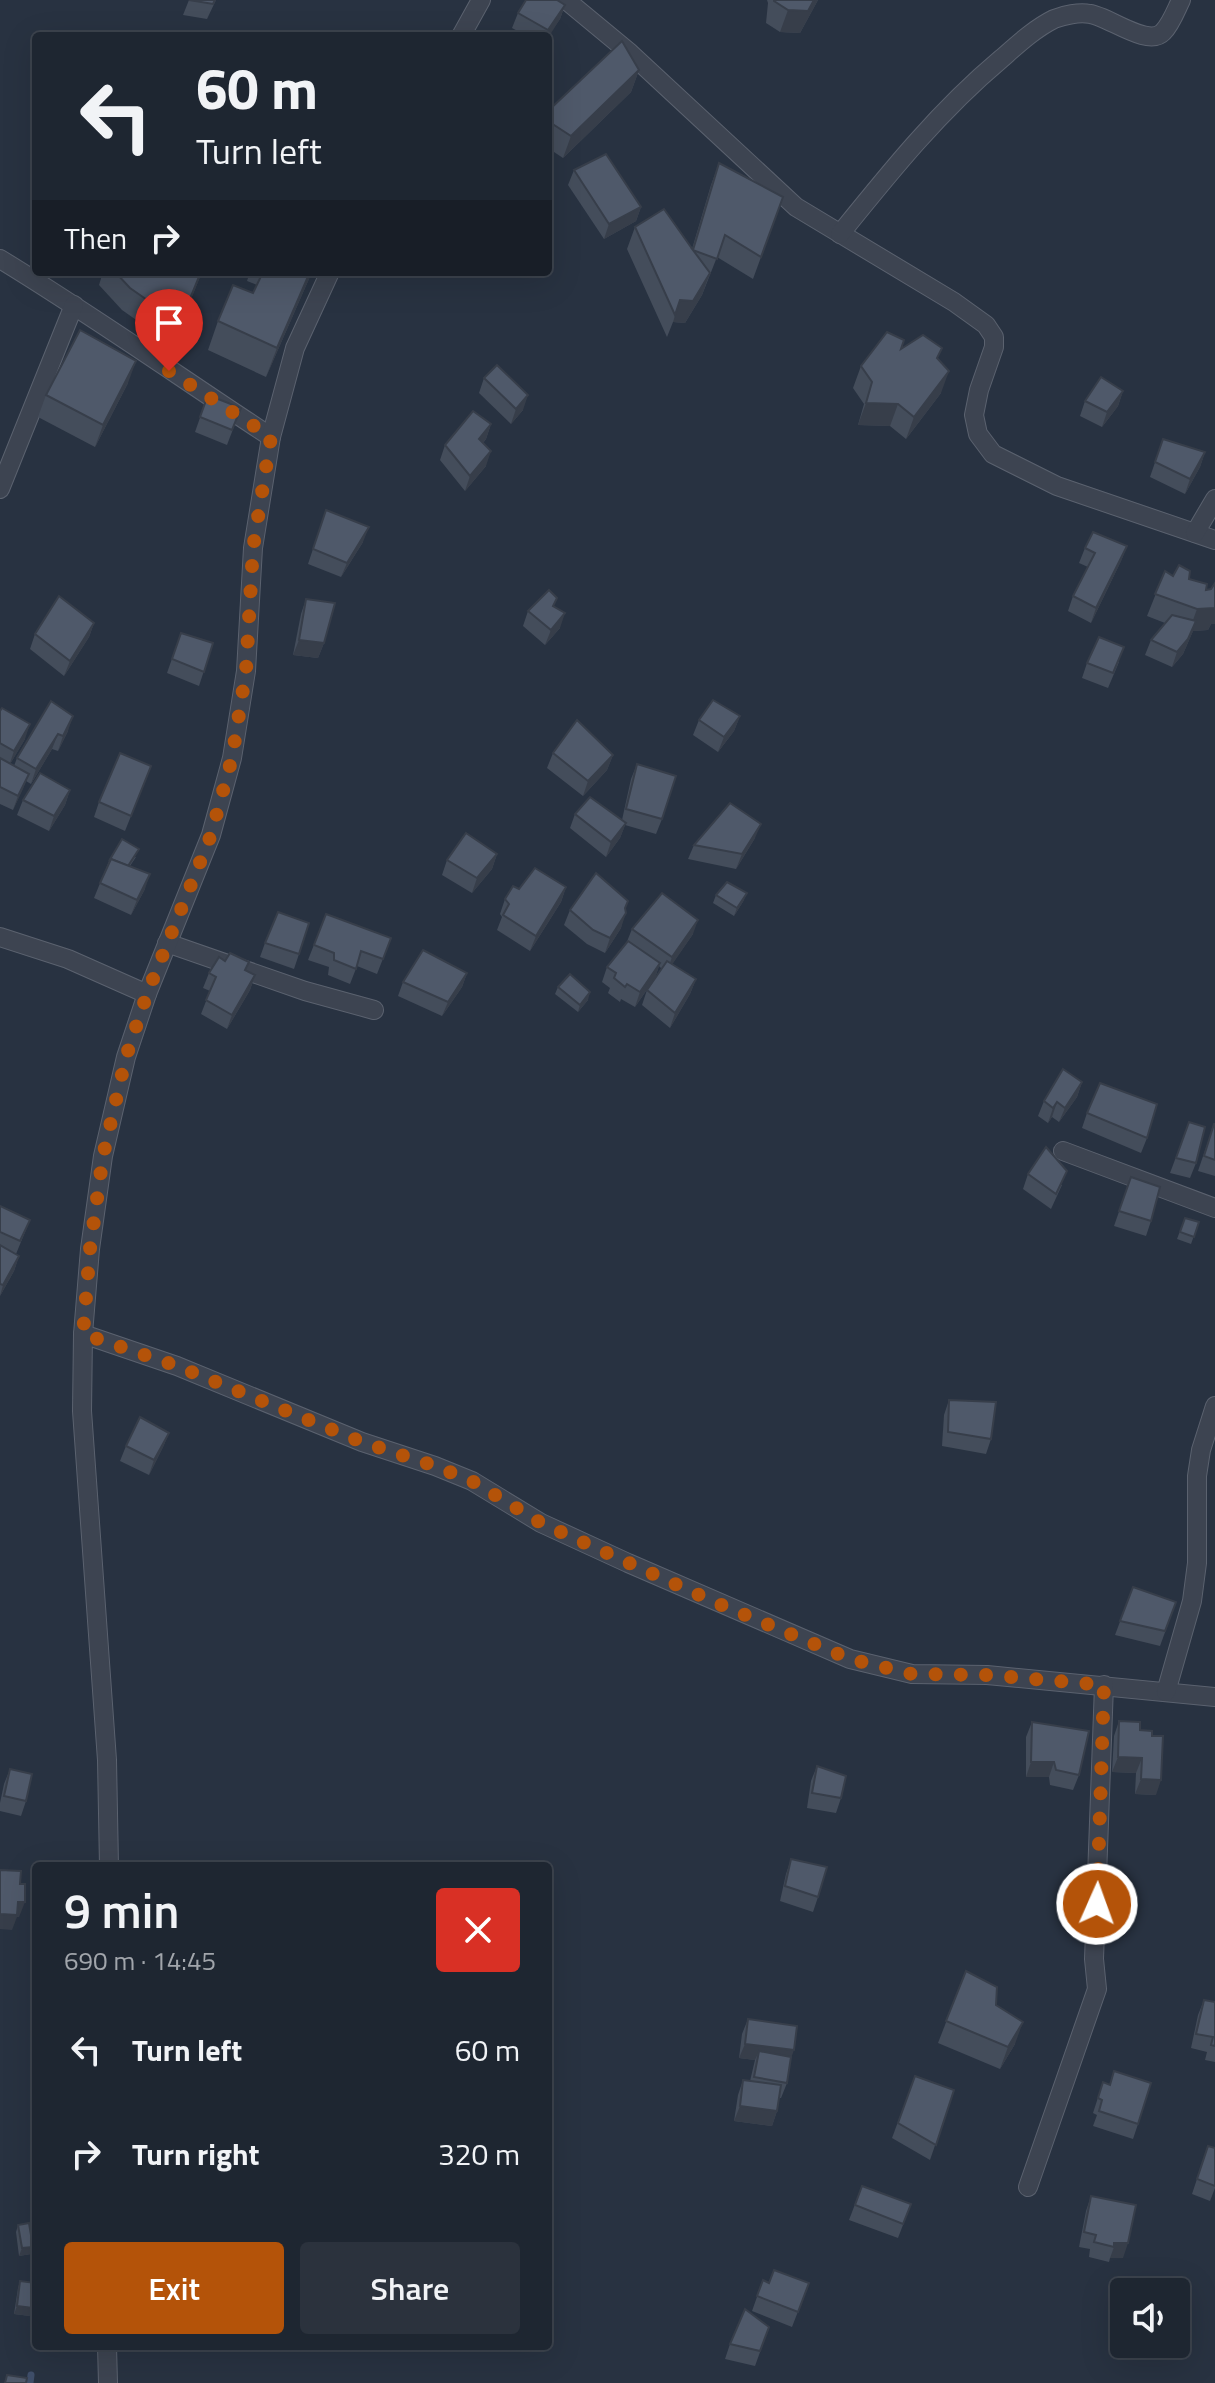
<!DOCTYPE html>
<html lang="en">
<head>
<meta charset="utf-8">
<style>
	:root { --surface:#1e2631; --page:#2b323d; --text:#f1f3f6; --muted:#a1a5ab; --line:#3c434d; --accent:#b45309 }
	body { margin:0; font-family:"Titillium Web",sans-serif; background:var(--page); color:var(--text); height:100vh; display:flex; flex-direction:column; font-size:30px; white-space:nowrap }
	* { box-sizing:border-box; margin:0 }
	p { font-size:26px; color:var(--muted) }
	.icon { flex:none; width:44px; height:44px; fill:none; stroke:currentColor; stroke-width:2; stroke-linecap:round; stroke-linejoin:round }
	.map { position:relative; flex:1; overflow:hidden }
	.side { position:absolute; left:32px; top:1862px; width:520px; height:488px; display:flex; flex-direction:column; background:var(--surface); border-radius:8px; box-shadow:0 8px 32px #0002,0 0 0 2px var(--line) }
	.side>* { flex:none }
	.top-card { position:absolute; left:32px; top:32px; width:520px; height:244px; border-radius:8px; box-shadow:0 8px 32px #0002,0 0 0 2px var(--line); background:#1e2631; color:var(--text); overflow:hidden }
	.tools { position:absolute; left:1110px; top:2278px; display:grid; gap:16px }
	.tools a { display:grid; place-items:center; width:80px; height:80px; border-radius:8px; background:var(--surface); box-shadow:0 8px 32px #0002,0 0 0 2px var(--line); font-size:40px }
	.pin { position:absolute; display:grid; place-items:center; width:68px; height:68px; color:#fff; margin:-82px -34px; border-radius:50% 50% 50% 0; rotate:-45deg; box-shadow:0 0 8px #0007 }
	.pin .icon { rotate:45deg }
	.me { position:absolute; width:88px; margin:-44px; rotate:2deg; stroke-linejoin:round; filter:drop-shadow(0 0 6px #0008) }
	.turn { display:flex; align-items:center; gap:28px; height:168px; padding:0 32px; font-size:36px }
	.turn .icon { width:104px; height:104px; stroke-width:2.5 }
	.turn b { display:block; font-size:56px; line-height:68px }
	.then { display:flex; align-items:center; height:76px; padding:0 32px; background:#0003; gap:16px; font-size:30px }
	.round { display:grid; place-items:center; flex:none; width:84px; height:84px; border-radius:8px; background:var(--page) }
	.overview { display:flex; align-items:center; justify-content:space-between; height:136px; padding:0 32px }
	h1 { font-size:48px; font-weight:600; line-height:60px }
	.action { display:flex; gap:16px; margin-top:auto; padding:16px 32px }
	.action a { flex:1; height:92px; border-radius:8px; background:var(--accent); color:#fff; font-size:32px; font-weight:600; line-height:92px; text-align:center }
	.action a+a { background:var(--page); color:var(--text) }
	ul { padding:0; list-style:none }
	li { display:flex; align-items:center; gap:24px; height:104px; padding:0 32px }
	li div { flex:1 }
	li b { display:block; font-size:30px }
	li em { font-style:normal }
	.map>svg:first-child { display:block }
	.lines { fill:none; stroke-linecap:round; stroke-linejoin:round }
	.stream { stroke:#3f4e69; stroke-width:7 }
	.minor-casing { stroke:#5b626f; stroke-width:20 }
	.minor { stroke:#3d4451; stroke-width:18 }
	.wall { fill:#444d5b }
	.shaded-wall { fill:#373e4a }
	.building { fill:#4f596a; stroke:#373e4a; stroke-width:2 }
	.route { stroke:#b45309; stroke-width:14; stroke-dasharray:0 25.2 }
</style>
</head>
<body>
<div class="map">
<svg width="1215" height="2383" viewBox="0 0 1215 2383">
	<rect width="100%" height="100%" fill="#283241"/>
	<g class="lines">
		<polyline class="stream" points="30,2383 31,2375"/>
		<defs>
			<g id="minor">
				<polyline points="566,0 630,53 796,207 954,302 986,325 994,337 994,347 979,390 974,415 978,434 993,454 1057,486 1215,540"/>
				<polyline points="461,36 481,0"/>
				<path d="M840,234c50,-62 99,-123 161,-175 16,-14 33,-30 53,-40 10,-4 25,-7 36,-5 18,2 58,34 73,18 8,-8 13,-22 18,-32"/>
				<path d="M0,259c92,56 181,119 271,178"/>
				<polyline points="0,489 74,305"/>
				<polyline points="1195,533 1215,499"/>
				<polyline points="0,937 68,959 147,994"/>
				<polyline points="167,943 305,991 374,1010"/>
				<polyline points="1063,1151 1215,1208"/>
				<polyline points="83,1334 177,1366 362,1442 435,1466 472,1481 541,1523 628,1563 850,1659 912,1674 987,1675 1215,1697"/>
				<polyline points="1166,1692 1192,1601 1197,1563 1197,1476 1201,1450 1215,1406"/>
				<polyline points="109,1866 107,1760 82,1411 83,1334 90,1249 103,1156 126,1057 147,994 211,835 232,758 246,671 253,548 271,437 295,348 330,272"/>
				<polyline points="1028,2187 1097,1989 1094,1959 1104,1685"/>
				<polyline points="107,2346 108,2383"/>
			</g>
		</defs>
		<use href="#minor" class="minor-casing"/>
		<use href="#minor" class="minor"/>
	</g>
	<g class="wall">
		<polygon points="189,0 216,0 207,19 183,15"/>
		<polygon points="767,0 818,0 800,33 780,32 766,23 768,3"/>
		<polygon points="565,5 560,19 548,36 527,36 512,28 518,13"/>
		<polygon points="639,70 631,92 563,158 548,148 548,111"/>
		<polygon points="719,163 783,197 753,279 717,257 702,295 685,323 673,322 667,337 627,249 635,227 692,249 711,185"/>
		<polygon points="574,170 641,207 636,221 604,239 568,185"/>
		<polygon points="103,272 202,272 172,345 122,310 99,285"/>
		<polygon points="250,272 312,272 266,377 208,350 218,321 253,293 257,285 247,281"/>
		<polygon points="901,349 939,359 941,393 906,439 890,426 858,425 864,404 853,388 861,366"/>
		<polygon points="484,378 523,410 511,424 479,393"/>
		<polygon points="128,383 95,447 38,417 46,395"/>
		<polygon points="1123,391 1118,406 1102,427 1080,416 1085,401"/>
		<polygon points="208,395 241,408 227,445 195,432"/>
		<polygon points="491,424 486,439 483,443 486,466 465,491 440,460 445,445"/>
		<polygon points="1163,439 1205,452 1200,467 1185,494 1150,477"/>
		<polygon points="326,510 363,542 341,577 308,564"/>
		<polygon points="1127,546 1121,561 1091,623 1068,611 1073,596 1088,567 1079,563 1085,548"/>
		<polygon points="1165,571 1173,576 1189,579 1206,590 1211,589 1215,583 1215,624 1211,624 1208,630 1193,631 1183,654 1172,667 1145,655 1151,640 1165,623 1147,616"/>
		<polygon points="306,599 324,643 318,658 293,655 301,614"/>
		<polygon points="554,607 560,628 545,645 523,626 528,611"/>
		<polygon points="94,623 89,637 64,676 30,649 35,634"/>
		<polygon points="181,633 213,643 199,686 167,673"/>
		<polygon points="1119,662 1108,688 1082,678 1087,663"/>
		<polygon points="51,701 68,731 58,751 52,749 31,784 26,781 13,810 0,804 0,711 25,739 10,764 14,766 17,758"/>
		<polygon points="740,716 734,731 718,752 693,735 699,720"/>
		<polygon points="553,753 613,755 607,770 583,796 547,768"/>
		<polygon points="637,764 662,819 656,834 625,825 620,838 606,857 570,828 575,814 622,820 631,779"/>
		<polygon points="151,766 125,831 94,817 99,802"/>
		<polygon points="70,790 65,805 49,831 17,815 23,800"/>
		<polygon points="755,838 736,869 688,859 694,845"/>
		<polygon points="497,854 492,869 472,893 442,875 447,860"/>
		<polygon points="136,857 130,866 145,889 131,915 94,898 109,861"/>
		<polygon points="566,887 561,902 530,951 497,930 502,917 500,914 505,899 519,889"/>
		<polygon points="716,895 744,900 734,916 713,903"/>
		<polygon points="625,908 621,928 605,953 587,944 564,925 570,910"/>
		<polygon points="326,914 391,938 377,974 357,966 350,984 328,975 329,967 308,960"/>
		<polygon points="632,929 693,934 672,964 696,979 690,994 670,1028 642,1005 647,990 662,969 659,966 655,978 635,1007 621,999 620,1002 608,993 610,988 602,982 607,967 626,944"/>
		<polygon points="265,943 299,954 294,969 260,957"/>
		<polygon points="225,961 249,962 246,970 255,975 250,990 227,1029 201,1014 210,991 203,988 209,973"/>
		<polygon points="467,973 462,987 442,1016 398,996 403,982"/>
		<polygon points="558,987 588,1000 578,1012 555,994"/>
		<polygon points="1082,1082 1077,1097 1059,1122 1052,1117 1048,1123 1038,1116 1044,1101"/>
		<polygon points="1087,1113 1147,1138 1141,1153 1082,1128"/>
		<polygon points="1189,1122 1196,1163 1190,1178 1170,1173"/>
		<polygon points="1214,1124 1215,1124 1215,1176 1198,1171"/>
		<polygon points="1028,1174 1062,1185 1051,1209 1023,1189"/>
		<polygon points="1131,1177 1151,1221 1146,1236 1114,1226"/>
		<polygon points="0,1206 30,1220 16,1254 19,1256 14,1271 0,1296"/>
		<polygon points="1185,1218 1199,1222 1191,1244 1177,1239"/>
		<polygon points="949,1400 991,1439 986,1454 942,1446 944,1415"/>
		<polygon points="169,1433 163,1447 149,1475 120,1461 126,1446"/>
		<polygon points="1133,1587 1176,1602 1160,1646 1115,1635"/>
		<polygon points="1119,1721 1140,1730 1156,1795 1135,1794 1136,1773 1112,1772 1114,1736"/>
		<polygon points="1032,1722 1079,1775 1073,1790 1050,1785 1049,1777 1026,1777 1026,1737"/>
		<polygon points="817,1766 841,1798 836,1813 807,1808 811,1781"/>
		<polygon points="10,1769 26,1801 21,1816 0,1811 0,1803 4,1784"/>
		<polygon points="791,1859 818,1897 813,1912 780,1901 786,1874"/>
		<polygon points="966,1971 996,2005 1015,2044 1000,2069 938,2043"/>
		<polygon points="1204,2000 1215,2002 1215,2062 1205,2060 1207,2052 1191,2048 1198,2015"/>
		<polygon points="748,2019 791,2058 787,2083 781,2098 779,2098 777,2111 772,2126 734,2121 738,2095 743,2080 750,2081 755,2060 739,2058 742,2034"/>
		<polygon points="915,2076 954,2090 930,2160 892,2138"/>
		<polygon points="1103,2082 1138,2124 1133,2139 1093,2126 1097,2115 1093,2113"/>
		<polygon points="1208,2146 1215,2148 1215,2188 1210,2201 1192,2194"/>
		<polygon points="862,2186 911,2204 898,2238 849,2220"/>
		<polygon points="1091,2196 1123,2258 1110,2258 1109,2262 1089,2257 1090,2249 1079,2247 1086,2211"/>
		<polygon points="18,2225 33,2247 31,2254 19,2256 16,2232"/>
		<polygon points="763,2280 769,2283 809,2283 792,2327 752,2311"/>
		<polygon points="20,2281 33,2308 30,2316 14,2314 18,2288"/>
		<polygon points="769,2327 755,2366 725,2359 730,2344"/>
	</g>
	<g class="shaded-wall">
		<polygon points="814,0 818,0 800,33 780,32 788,10"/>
		<polygon points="565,5 560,19 548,38 548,36 546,36 548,30"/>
		<polygon points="639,70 631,92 563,158 571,136"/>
		<polygon points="641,207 636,221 604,239 609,224"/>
		<polygon points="201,272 202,272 172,345 180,323"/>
		<polygon points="310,272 312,272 266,377 277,348"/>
		<polygon points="710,273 702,295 685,323 673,322 680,300"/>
		<polygon points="136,361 128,383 95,447 103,425"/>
		<polygon points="949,371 941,393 906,439 914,417"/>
		<polygon points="1123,391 1118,406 1102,427 1107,412"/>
		<polygon points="528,395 523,410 511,424 516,409"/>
		<polygon points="866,403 898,404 890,426 858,425"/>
		<polygon points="491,424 486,439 474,453 479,439"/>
		<polygon points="491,451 486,466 465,491 470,476"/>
		<polygon points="1205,452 1200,467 1185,494 1190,479"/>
		<polygon points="369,527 363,542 341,577 347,563"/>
		<polygon points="1127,546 1121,561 1091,623 1096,608"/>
		<polygon points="1215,608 1215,624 1211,624 1208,630 1193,631 1183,654 1172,667 1177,652 1189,631 1197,609"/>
		<polygon points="565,613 560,628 545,645 551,630"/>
		<polygon points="94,623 89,637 64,676 70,661"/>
		<polygon points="299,640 324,643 318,658 293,655"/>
		<polygon points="73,716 68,731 58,751 63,736"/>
		<polygon points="740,716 734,731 718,752 724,737"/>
		<polygon points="30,724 25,739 9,766 14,751"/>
		<polygon points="58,734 52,749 31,784 36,769"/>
		<polygon points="613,755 607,770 583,796 588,781"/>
		<polygon points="29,774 23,789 13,810 18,796"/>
		<polygon points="70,790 65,805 49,831 54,816"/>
		<polygon points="626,823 620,838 606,857 611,842"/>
		<polygon points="761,824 755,838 736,869 742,854"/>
		<polygon points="497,854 492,869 472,893 477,878"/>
		<polygon points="150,874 145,889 131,915 137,900"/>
		<polygon points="566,887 561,902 530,951 536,936"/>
		<polygon points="747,893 744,900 734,916 737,908"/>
		<polygon points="626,913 621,928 605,953 610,938"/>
		<polygon points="698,920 693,934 667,972 672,957"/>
		<polygon points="660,963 655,978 635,1007 640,992"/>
		<polygon points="467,973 462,987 442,1016 448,1002"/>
		<polygon points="255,975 250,990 227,1029 232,1015"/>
		<polygon points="696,979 690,994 670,1028 675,1013"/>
		<polygon points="590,992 588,1000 578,1012 580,1005"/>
		<polygon points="1082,1082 1077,1097 1059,1122 1065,1108"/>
		<polygon points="1057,1102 1052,1117 1048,1123 1053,1108"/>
		<polygon points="19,1256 14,1271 0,1296 3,1285"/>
		<polygon points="169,1433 163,1447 149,1475 154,1460"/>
		<polygon points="1118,1757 1142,1758 1136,1773 1112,1772"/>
		<polygon points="1031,1762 1054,1762 1049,1777 1026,1777"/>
		<polygon points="1141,1779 1161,1780 1156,1795 1135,1794"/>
		<polygon points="18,1902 25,1902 19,1917 17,1917 12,1930 0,1929 0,1914"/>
		<polygon points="1023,2022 1015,2044 1000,2069 1008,2047"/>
		<polygon points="745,2044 794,2050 789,2064 759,2051 755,2060 739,2058"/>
		<polygon points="740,2106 777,2111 772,2126 734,2121"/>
		<polygon points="1114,2243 1128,2243 1123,2258 1110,2258 1114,2247"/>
		<polygon points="33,2247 31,2254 19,2256 22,2248"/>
		<polygon points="17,2306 33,2308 30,2316 14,2314"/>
	</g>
	<g class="building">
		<polygon points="189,0 215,0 213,4"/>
		<polygon points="526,0 557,0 565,5 548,30 518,13"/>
		<polygon points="774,0 814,0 808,11 788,10 774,1"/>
		<polygon points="622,41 639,70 571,136 548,121 548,111"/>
		<polygon points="606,154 641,207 609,224 574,170"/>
		<polygon points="719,163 783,197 761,257 725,235 717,259 693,250 710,273 693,301 680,300 675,315 635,227 664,209 693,250"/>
		<polygon points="115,272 201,272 180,323 130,288"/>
		<polygon points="263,272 310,272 277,348 218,321 233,285 253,293"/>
		<polygon points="80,330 136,361 103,425 46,395"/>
		<polygon points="887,332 904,340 901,349 923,335 942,348 937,358 949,371 914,417 898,404 866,403 872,382 861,366"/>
		<polygon points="497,365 528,395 516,409 484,378"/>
		<polygon points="1101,377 1123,391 1107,412 1085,401"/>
		<polygon points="208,395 241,408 232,430 200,417"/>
		<polygon points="473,411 491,424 479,439 491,451 470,476 445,445"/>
		<polygon points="1163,439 1205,452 1190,479 1155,462"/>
		<polygon points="326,510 369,527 347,563 313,549"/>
		<polygon points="1093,532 1127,546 1096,608 1073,596 1095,553 1085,548"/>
		<polygon points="1179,565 1190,571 1189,579 1207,584 1206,590 1211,589 1215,583 1215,608 1197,609 1155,594 1165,571 1173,576"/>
		<polygon points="549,590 557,598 553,606 565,613 551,630 528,611"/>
		<polygon points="59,596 94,623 70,661 35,634"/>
		<polygon points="306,599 335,603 324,643 299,640"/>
		<polygon points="1172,615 1196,621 1188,639 1177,652 1151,640"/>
		<polygon points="181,633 213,643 204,672 172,659"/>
		<polygon points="1099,637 1124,647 1113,673 1087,663"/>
		<polygon points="713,700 740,716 724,737 699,720"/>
		<polygon points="51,701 73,716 63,736 58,734 36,769 17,758"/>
		<polygon points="2,708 30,724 14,751 0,743 0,711"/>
		<polygon points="577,720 613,755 588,781 553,753"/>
		<polygon points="120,753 151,766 131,816 99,802"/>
		<polygon points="0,758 29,774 18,796 0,787"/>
		<polygon points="637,764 676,776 662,819 626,809"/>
		<polygon points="40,773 70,790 54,816 23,800"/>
		<polygon points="590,797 626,823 611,842 575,814"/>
		<polygon points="730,803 761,824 742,854 694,845"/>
		<polygon points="466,833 497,854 477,878 447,860"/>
		<polygon points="122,839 139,849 128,866 111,859 109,861"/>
		<polygon points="111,859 150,874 137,900 100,883"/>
		<polygon points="535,868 566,887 536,936 503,915 509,904 505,899 513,886 519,889"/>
		<polygon points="596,873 628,901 625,908 626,913 610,938 593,930 570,910"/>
		<polygon points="727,882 747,893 737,908 716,895"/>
		<polygon points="662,893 698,920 672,957 632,929"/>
		<polygon points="278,912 309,923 299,954 265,943"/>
		<polygon points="326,914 391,938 383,959 361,951 356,969 334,960 334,953 314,945"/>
		<polygon points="628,941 660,963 640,992 627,984 625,987 614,978 616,973 607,967"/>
		<polygon points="423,950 467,973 448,1002 403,982"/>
		<polygon points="230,953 249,962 245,970 255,975 232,1015 206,1000 216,977 209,973 219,957 225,961"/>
		<polygon points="667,961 696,979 675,1013 647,990"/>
		<polygon points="570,974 590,992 580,1005 558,987"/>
		<polygon points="1063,1069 1082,1082 1065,1108 1057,1102 1053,1108 1044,1101"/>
		<polygon points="1100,1083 1157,1104 1147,1138 1087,1113"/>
		<polygon points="1189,1122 1205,1127 1196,1163 1176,1158"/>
		<polygon points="1214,1124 1215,1124 1215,1160 1204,1156"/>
		<polygon points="1046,1147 1067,1171 1056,1194 1028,1174"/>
		<polygon points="1131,1177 1160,1187 1151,1221 1119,1211"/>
		<polygon points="0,1206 30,1220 20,1241 0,1232"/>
		<polygon points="1185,1218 1199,1222 1194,1237 1180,1232"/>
		<polygon points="0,1245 19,1256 3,1285 0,1284"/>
		<polygon points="949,1400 996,1402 991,1439 948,1432"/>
		<polygon points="140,1417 169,1433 154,1460 126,1446"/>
		<polygon points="1133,1587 1176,1602 1165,1631 1120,1621"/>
		<polygon points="1119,1721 1140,1722 1140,1730 1152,1731 1152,1736 1163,1736 1161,1780 1141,1779 1142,1758 1118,1757"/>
		<polygon points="1032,1722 1089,1731 1079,1775 1056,1770 1054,1762 1031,1762"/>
		<polygon points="817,1766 846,1776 841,1798 812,1793"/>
		<polygon points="10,1769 32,1774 26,1801 4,1796"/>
		<polygon points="791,1859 827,1867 818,1897 785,1886"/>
		<polygon points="0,1870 21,1871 20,1884 25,1884 25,1902 18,1902 17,1915 0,1914"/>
		<polygon points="966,1971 997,1987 996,2005 1023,2022 1008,2047 946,2021"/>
		<polygon points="1204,2000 1215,2002 1215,2046 1211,2045 1213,2037 1196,2034"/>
		<polygon points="748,2019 797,2026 794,2050 745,2044"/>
		<polygon points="759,2051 791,2057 787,2083 754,2077"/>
		<polygon points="1114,2071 1151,2083 1138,2124 1099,2111 1102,2100 1098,2098 1103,2082 1110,2085"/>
		<polygon points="915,2076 954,2090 936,2145 898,2123"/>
		<polygon points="743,2080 781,2085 777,2111 740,2106"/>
		<polygon points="1208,2146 1215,2148 1215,2186 1197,2179"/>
		<polygon points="862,2186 911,2204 903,2224 855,2205"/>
		<polygon points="1091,2196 1136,2205 1128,2243 1114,2243 1114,2247 1094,2242 1096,2235 1084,2232"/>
		<polygon points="29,2223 33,2247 22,2248 18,2225"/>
		<polygon points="774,2270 809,2283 798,2312 757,2296 763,2280 769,2283"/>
		<polygon points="20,2281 36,2283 33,2308 17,2306"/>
		<polygon points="745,2309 769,2327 760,2351 730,2344"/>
		<polygon points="7,2375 27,2378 26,2383 5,2383"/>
	</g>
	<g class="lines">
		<polyline class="route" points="169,371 271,437 253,548 246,671 232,758 211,835 147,994 126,1057 103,1156 90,1249 83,1334 177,1366 362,1442 435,1466 472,1481 541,1523 719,1604 850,1659 912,1674 987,1675 1104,1685 1097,1904"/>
	</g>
</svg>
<div class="tools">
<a><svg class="icon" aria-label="sound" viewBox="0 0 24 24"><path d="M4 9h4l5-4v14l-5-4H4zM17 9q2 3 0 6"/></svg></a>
</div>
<div class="pin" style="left:169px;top:371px;background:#d93025"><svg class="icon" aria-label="arrive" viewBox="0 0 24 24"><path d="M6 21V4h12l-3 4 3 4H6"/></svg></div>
<svg class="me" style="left:1097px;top:1904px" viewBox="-20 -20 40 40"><circle r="17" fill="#b45309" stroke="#fff" stroke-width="3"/><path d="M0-11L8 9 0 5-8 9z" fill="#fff"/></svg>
<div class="top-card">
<div class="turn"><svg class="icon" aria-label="left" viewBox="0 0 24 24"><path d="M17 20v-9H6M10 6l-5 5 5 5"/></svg><div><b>60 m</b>Turn left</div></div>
<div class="then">Then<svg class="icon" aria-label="right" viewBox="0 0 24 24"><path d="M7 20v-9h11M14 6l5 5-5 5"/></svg></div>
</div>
<section class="side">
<div class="overview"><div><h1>9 min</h1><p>690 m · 14:45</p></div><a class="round" style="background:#d93025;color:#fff"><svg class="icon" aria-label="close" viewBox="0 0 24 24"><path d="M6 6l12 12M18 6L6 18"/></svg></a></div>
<ul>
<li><svg class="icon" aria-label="left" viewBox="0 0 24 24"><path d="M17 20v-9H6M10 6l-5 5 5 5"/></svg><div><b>Turn left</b></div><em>60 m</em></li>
<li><svg class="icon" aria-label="right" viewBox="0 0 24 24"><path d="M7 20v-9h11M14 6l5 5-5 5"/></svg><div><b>Turn right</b></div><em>320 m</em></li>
</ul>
<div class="action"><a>Exit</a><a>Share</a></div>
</section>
</div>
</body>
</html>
